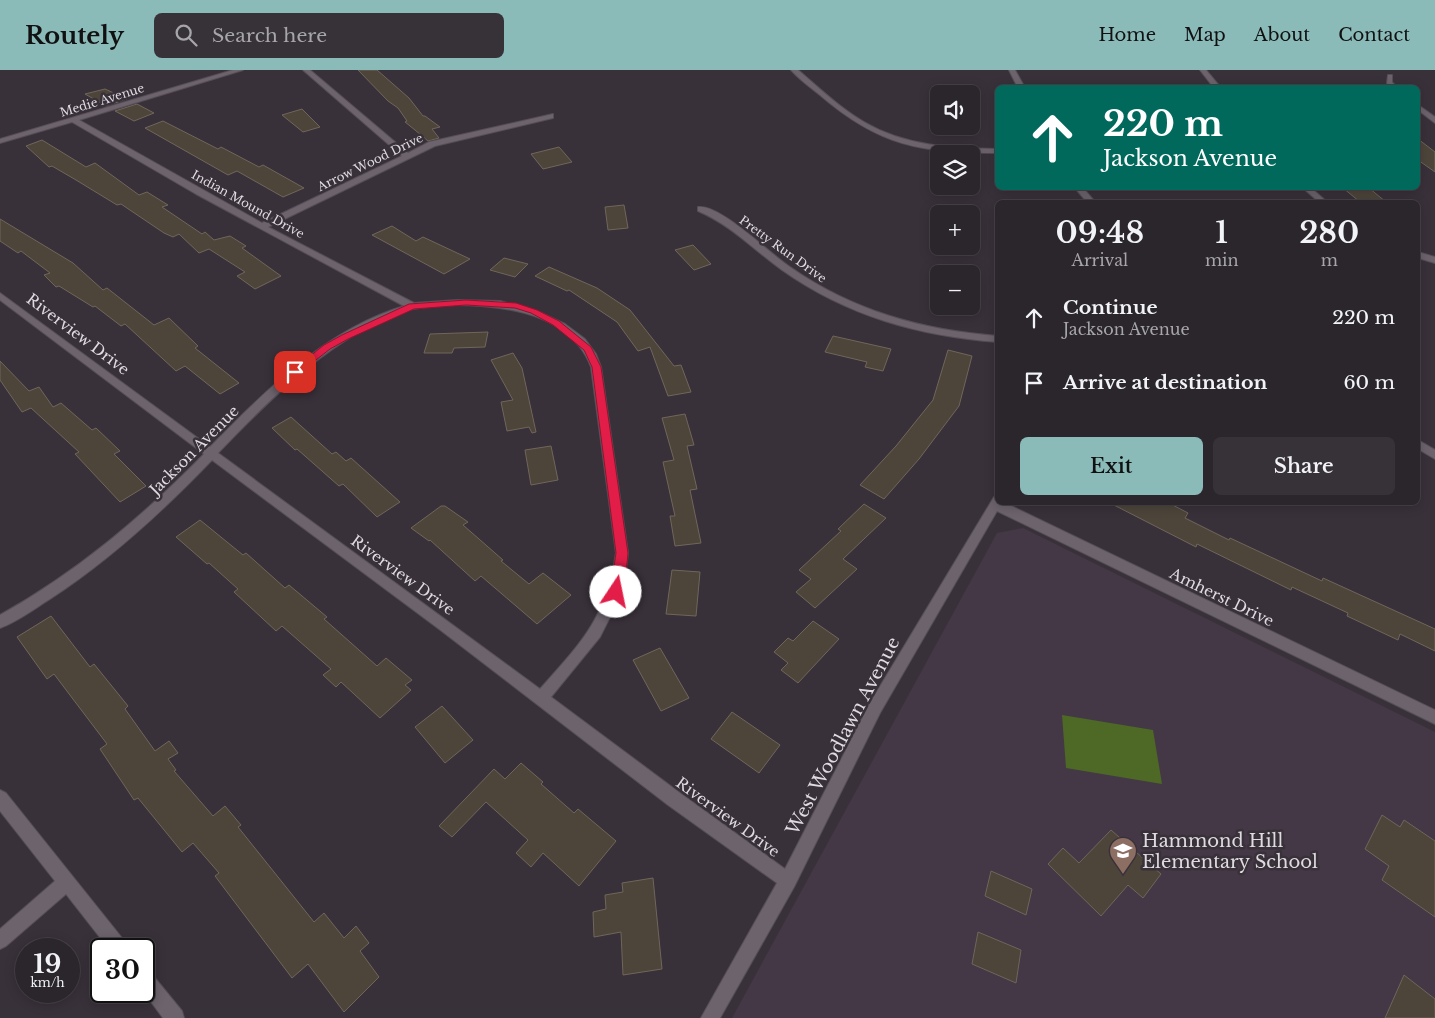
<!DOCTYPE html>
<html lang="en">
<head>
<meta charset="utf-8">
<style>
	:root { --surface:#2b252c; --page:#373138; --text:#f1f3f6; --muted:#a6a5a9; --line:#474248; --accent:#8bbbb9 }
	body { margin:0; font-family:"Libre Baskerville",serif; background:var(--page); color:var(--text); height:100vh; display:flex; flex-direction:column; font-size:19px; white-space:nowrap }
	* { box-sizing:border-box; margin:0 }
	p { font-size:16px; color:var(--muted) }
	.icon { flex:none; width:28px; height:28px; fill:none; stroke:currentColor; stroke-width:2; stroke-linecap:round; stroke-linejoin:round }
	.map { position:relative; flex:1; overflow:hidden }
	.details { position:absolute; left:995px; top:130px; width:425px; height:305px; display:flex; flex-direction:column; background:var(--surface); border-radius:8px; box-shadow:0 2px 12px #0003,0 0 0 1px var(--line) }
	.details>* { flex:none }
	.hud { position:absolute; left:995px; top:15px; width:425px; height:105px; border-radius:8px; box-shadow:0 2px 12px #0003,0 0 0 1px var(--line); background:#00695c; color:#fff; overflow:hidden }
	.buttons { position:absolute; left:930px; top:15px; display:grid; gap:10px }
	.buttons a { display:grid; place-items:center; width:50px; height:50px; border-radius:8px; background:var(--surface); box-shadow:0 2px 12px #0003,0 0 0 1px var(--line); font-size:25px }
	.speed { position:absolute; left:15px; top:868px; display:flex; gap:10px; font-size:25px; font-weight:700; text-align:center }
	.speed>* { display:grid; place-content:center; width:65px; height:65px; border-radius:50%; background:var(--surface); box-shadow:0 2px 12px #0003,0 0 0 1px var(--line); line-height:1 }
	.speed small { font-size:12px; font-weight:400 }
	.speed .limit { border:2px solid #111; border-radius:8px; background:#fff; color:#111 }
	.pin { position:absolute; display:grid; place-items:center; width:42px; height:42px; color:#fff; margin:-21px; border-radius:10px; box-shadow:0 2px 8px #0006 }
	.me { position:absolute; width:55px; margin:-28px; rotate:11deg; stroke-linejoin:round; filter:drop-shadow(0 0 4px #0008) }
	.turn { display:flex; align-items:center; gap:18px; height:105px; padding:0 25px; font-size:22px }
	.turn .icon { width:65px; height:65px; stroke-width:2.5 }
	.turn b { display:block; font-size:35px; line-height:42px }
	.eta { display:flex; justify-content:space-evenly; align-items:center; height:85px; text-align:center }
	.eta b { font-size:30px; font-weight:600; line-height:35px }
	.cta { display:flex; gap:10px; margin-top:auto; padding:10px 25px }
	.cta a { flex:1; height:58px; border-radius:8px; background:var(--accent); color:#111; font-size:20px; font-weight:600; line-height:58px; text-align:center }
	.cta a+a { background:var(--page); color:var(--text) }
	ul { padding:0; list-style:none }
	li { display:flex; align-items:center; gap:15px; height:65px; padding:0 25px }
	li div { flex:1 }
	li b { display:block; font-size:19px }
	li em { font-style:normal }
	header { display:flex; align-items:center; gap:30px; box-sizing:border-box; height:70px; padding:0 25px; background:var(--accent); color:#111 }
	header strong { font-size:24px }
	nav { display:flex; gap:28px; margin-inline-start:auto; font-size:18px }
	.search { width:350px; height:45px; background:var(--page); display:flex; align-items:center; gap:12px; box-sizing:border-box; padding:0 18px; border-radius:8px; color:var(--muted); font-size:19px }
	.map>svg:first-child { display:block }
	.built { fill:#443746 }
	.green { fill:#4d6925 }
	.building { fill:#4d453a; stroke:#6f665b }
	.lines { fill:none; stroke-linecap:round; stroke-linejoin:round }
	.minor-casing { stroke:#564e56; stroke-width:2 }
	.minor { fill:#6c636d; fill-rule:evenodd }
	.route { fill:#e11d48; stroke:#92132f }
	.labels { text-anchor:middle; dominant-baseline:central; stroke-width:5; stroke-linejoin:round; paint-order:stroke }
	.far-street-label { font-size:12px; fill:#dfdae0; stroke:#39313a }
	.street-label { font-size:15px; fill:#dfdae0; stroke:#39313a }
	.near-street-label { font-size:18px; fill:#dfdae0; stroke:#39313a }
	.near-poi-label { font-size:18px; fill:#dfdae0; stroke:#39313a; text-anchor:start }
</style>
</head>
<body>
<header>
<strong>Routely</strong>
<div class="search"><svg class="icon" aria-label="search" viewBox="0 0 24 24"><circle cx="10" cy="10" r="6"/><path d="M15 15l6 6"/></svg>Search here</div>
<nav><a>Home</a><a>Map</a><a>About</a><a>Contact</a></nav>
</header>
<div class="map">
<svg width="1435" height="948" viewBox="0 0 1435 948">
	<rect width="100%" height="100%" fill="#39313a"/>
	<polygon class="built" points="1023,458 1435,662 1435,948 732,948 997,463"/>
	<polygon class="green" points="1062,645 1153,660 1162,714 1066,698"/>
	<g class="building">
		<polygon points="358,0 377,0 409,28 423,46 425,46 440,57 432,59 439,68 428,71 415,60 405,52 407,51 398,38 388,31"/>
		<polygon points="105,19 127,29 106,36 85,24"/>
		<polygon points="137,34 154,43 134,51 115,41"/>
		<polygon points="302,39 320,57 303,62 282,45"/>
		<polygon points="163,51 218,79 221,77 259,97 263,95 304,118 283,127 237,101 228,105 145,58"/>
		<polygon points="1418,69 1435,82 1435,102 1418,90"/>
		<polygon points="42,70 86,97 95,93 139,125 147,122 168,135 162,137 202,164 205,162 214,170 230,166 246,176 242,178 281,206 255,219 237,206 245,202 209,179 199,183 179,164 173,167 164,163 121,134 117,135 76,110 52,96 49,97 26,76"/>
		<polygon points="559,77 572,92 543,99 531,84"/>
		<polygon points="1343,118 1369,118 1386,132 1360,132"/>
		<polygon points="624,135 628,158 608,160 605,137"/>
		<polygon points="0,149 73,193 103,220 107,218 154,255 169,248 198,276 195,278 239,313 220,324 185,296 176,301 125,254 121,256 95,236 93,237 59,216 56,217 44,205 50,203 21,181 18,183 0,171"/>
		<polygon points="392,156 416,171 423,167 470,189 444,204 372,165"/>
		<polygon points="693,175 711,194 694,200 675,180"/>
		<polygon points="504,188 528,194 515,207 490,200"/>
		<polygon points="549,197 597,218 630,240 674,296 681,295 691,322 668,326 650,277 638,281 617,252 569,220 567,221 535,206"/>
		<polygon points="488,262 485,277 454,278 452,283 424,283 430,264"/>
		<polygon points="833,266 891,279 883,301 865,297 867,292 825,282"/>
		<polygon points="948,280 972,286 959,336 919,389 884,429 860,415 896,376 933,330"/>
		<polygon points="513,283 522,298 536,362 532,363 529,357 507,361 501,332 513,330 491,290"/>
		<polygon points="0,291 29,321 39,317 53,337 61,333 92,360 96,358 120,381 114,384 146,416 120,432 75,384 79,382 31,338 22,342 0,310"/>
		<polygon points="685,344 694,375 687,376 697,419 690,420 701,473 675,476 670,446 675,446 663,392 674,390 662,348"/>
		<polygon points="291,347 332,384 336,382 346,391 351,388 400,432 377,447 343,414 339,416 297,379 295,380 272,358"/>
		<polygon points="551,376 558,410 531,415 525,380"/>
		<polygon points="1108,432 1167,432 1188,443 1185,448 1229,470 1230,468 1322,511 1323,508 1435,559 1435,581 1400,564 1398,570 1347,546 1348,543 1292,517 1291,520 1197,474 1196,477"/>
		<polygon points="864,434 886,448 843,489 857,499 815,538 796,522 811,509 799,500 841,461 838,459"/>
		<polygon points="441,436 445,436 468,452 463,455 503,490 501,491 529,514 543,503 571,525 537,554 481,506 475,511 430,470 429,471 411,458"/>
		<polygon points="200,450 243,485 246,483 285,518 289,515 327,547 324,549 377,596 386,588 412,610 405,615 411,620 380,648 341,612 336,617 323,605 331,599 282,556 276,561 234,522 238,519 209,493 207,494 176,467"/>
		<polygon points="672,500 700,502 696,546 666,544"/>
		<polygon points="51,546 90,597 94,594 128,636 125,639 155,681 169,671 178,683 168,689 176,700 174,701 213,746 225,736 241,755 238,757 314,852 324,843 344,868 356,856 369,873 360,881 379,907 344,942 308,894 292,908 215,806 219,803 193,773 182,782 138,728 134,730 100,679 107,674 54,604 47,609 17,567"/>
		<polygon points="813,551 839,569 798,613 781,600 788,593 774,582 788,568 793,571"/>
		<polygon points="660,578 689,628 661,641 633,590"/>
		<polygon points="442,636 473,670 445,693 415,657"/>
		<polygon points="732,642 780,675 759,703 711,669"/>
		<polygon points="521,693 543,712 541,714 574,743 578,739 616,771 579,816 543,783 531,797 516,783 528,770 486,732 452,767 439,756 494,699 505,709"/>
		<polygon points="1382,745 1400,757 1404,750 1435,771 1435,847 1382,810 1389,796 1365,779"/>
		<polygon points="1111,760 1161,804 1143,828 1128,815 1101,846 1048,794 1063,778 1079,793"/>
		<polygon points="991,801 1032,819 1026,845 985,826"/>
		<polygon points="653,808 662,899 623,905 621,862 594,867 593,842 606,839 605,825 623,822 622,813"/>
		<polygon points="978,862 1021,880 1016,913 972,894"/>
		<polygon points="1404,905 1435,929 1435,948 1385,948"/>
	</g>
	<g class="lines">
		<defs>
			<g id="minor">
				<path d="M233,0h10l-164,50 183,103 140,-67 -99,-86h7l98,83 21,-11 124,-28v4l-118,28 -167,81 146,76 43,-3 43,1 39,11 26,12 20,15 11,15 5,13 27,186 -3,24 -5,20 -20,40 -49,60 129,96 105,76 85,-166 124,-206 4,-1v6h5l432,208v14l-438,-213 -117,202 -86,174 -74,131h-19l76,-135 -109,-78 -229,-176 -227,-169c-50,52 -102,100 -162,139 -16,10 -33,23 -50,29v-13c77,-43 142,-98 204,-161l-204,-154v-7l210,154c55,-56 117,-118 194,-141l-208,-112 -124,-72 -72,21v-4zM446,235c51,-1 124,6 145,62l25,186c-10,65 -34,89 -76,136l-322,-236c52,-54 117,-120 190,-143 12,-3 26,-4 38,-5z"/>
				<path d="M791,0h7c21,18 42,38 66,52 41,24 87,26 134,27v4c-77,0 -119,-7 -178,-58 -10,-8 -21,-16 -29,-25z"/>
				<polygon points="1009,0 1015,0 1025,18 1018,18"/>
				<polygon points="1200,0 1206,0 1221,18 1214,18"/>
				<polygon points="1388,5 1392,5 1392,12 1397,18 1390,18 1387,13"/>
				<polygon points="1418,35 1435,47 1435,53 1418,40"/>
				<polygon points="1075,118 1083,118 1095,132 1087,132"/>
				<polygon points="1303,118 1311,118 1327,132 1319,132"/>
				<path d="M698,137c22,-3 72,47 92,60 63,44 132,63 208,69v6c-79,-6 -151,-26 -216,-72 -28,-20 -51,-45 -84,-59z"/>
				<polygon points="1418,182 1435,187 1435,193 1418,188"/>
				<polygon points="1418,370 1435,380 1435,389 1418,379"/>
				<polygon points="0,720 6,723 126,873 129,879 109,879 66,824 6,876 0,879 0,859 55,811 0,741"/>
				<polygon points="144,899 150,902 182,941 184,948 163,948 143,921"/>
			</g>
		</defs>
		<use href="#minor" class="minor-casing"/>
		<use href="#minor" class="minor"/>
	</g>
	<path class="route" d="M466,230l50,3 21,7 22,11 32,26 10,20 27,186 -2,20 -6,23h-8c-3,-8 3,-33 4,-43l-24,-186 -8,-17 -31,-25 -22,-12 -16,-5 -49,-3 -52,4 -66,30 -18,10 -32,25 -3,1 -5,-3 34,-27 18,-10 67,-31z"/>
	<defs>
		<symbol id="school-pin" viewBox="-11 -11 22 30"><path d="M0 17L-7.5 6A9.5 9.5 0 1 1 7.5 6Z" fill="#8d6e63" stroke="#39313a"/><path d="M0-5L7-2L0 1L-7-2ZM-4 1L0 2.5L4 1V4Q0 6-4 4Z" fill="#fff"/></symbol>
	</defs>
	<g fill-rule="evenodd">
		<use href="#school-pin" x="1107" y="765" width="32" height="43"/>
	</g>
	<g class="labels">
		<g class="far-street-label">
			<text transform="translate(102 30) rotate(-17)">Medie Avenue</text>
			<text transform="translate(370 92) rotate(-26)">Arrow Wood Drive</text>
			<text transform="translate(248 134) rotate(29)">Indian Mound Drive</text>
			<text transform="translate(783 179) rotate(36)">Pretty Run Drive</text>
		</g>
		<g class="street-label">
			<text transform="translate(78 264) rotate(37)">Riverview Drive</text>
			<text transform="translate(194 380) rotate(-45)">Jackson Avenue</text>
			<text transform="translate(403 505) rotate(36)">Riverview Drive</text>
			<text transform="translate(1222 527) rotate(26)">Amherst Drive</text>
			<text transform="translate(728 747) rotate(36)">Riverview Drive</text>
		</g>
		<g class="near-street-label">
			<text transform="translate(843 666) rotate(-62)">West Woodlawn Avenue</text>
		</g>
		<g class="near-poi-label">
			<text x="1142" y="771">Hammond Hill<tspan x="1142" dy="21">Elementary School</tspan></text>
		</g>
	</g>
</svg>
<div class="buttons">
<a><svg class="icon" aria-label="sound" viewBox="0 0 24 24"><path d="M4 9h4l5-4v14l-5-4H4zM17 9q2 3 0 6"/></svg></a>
<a><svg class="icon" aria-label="layers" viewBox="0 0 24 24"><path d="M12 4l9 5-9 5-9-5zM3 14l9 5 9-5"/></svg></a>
<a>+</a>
<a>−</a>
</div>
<div class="speed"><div>19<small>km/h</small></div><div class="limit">30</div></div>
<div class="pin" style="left:295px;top:302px;background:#d93025"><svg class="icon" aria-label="arrive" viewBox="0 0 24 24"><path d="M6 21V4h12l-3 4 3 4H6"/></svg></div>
<svg class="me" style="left:616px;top:522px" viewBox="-20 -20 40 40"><circle r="19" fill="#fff"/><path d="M0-13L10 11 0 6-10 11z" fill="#e11d48"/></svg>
<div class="hud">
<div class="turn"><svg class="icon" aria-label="ahead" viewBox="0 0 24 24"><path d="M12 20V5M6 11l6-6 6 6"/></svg><div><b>220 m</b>Jackson Avenue</div></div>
</div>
<section class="details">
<div class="eta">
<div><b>09:48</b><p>Arrival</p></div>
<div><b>1</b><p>min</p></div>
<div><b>280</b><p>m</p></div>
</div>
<ul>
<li><svg class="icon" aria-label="ahead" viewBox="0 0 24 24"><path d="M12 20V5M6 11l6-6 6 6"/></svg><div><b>Continue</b><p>Jackson Avenue</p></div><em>220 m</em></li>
<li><svg class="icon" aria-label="arrive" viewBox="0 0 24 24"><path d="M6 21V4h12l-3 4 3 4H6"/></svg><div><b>Arrive at destination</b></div><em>60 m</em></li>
</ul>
<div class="cta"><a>Exit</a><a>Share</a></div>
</section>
</div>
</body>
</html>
